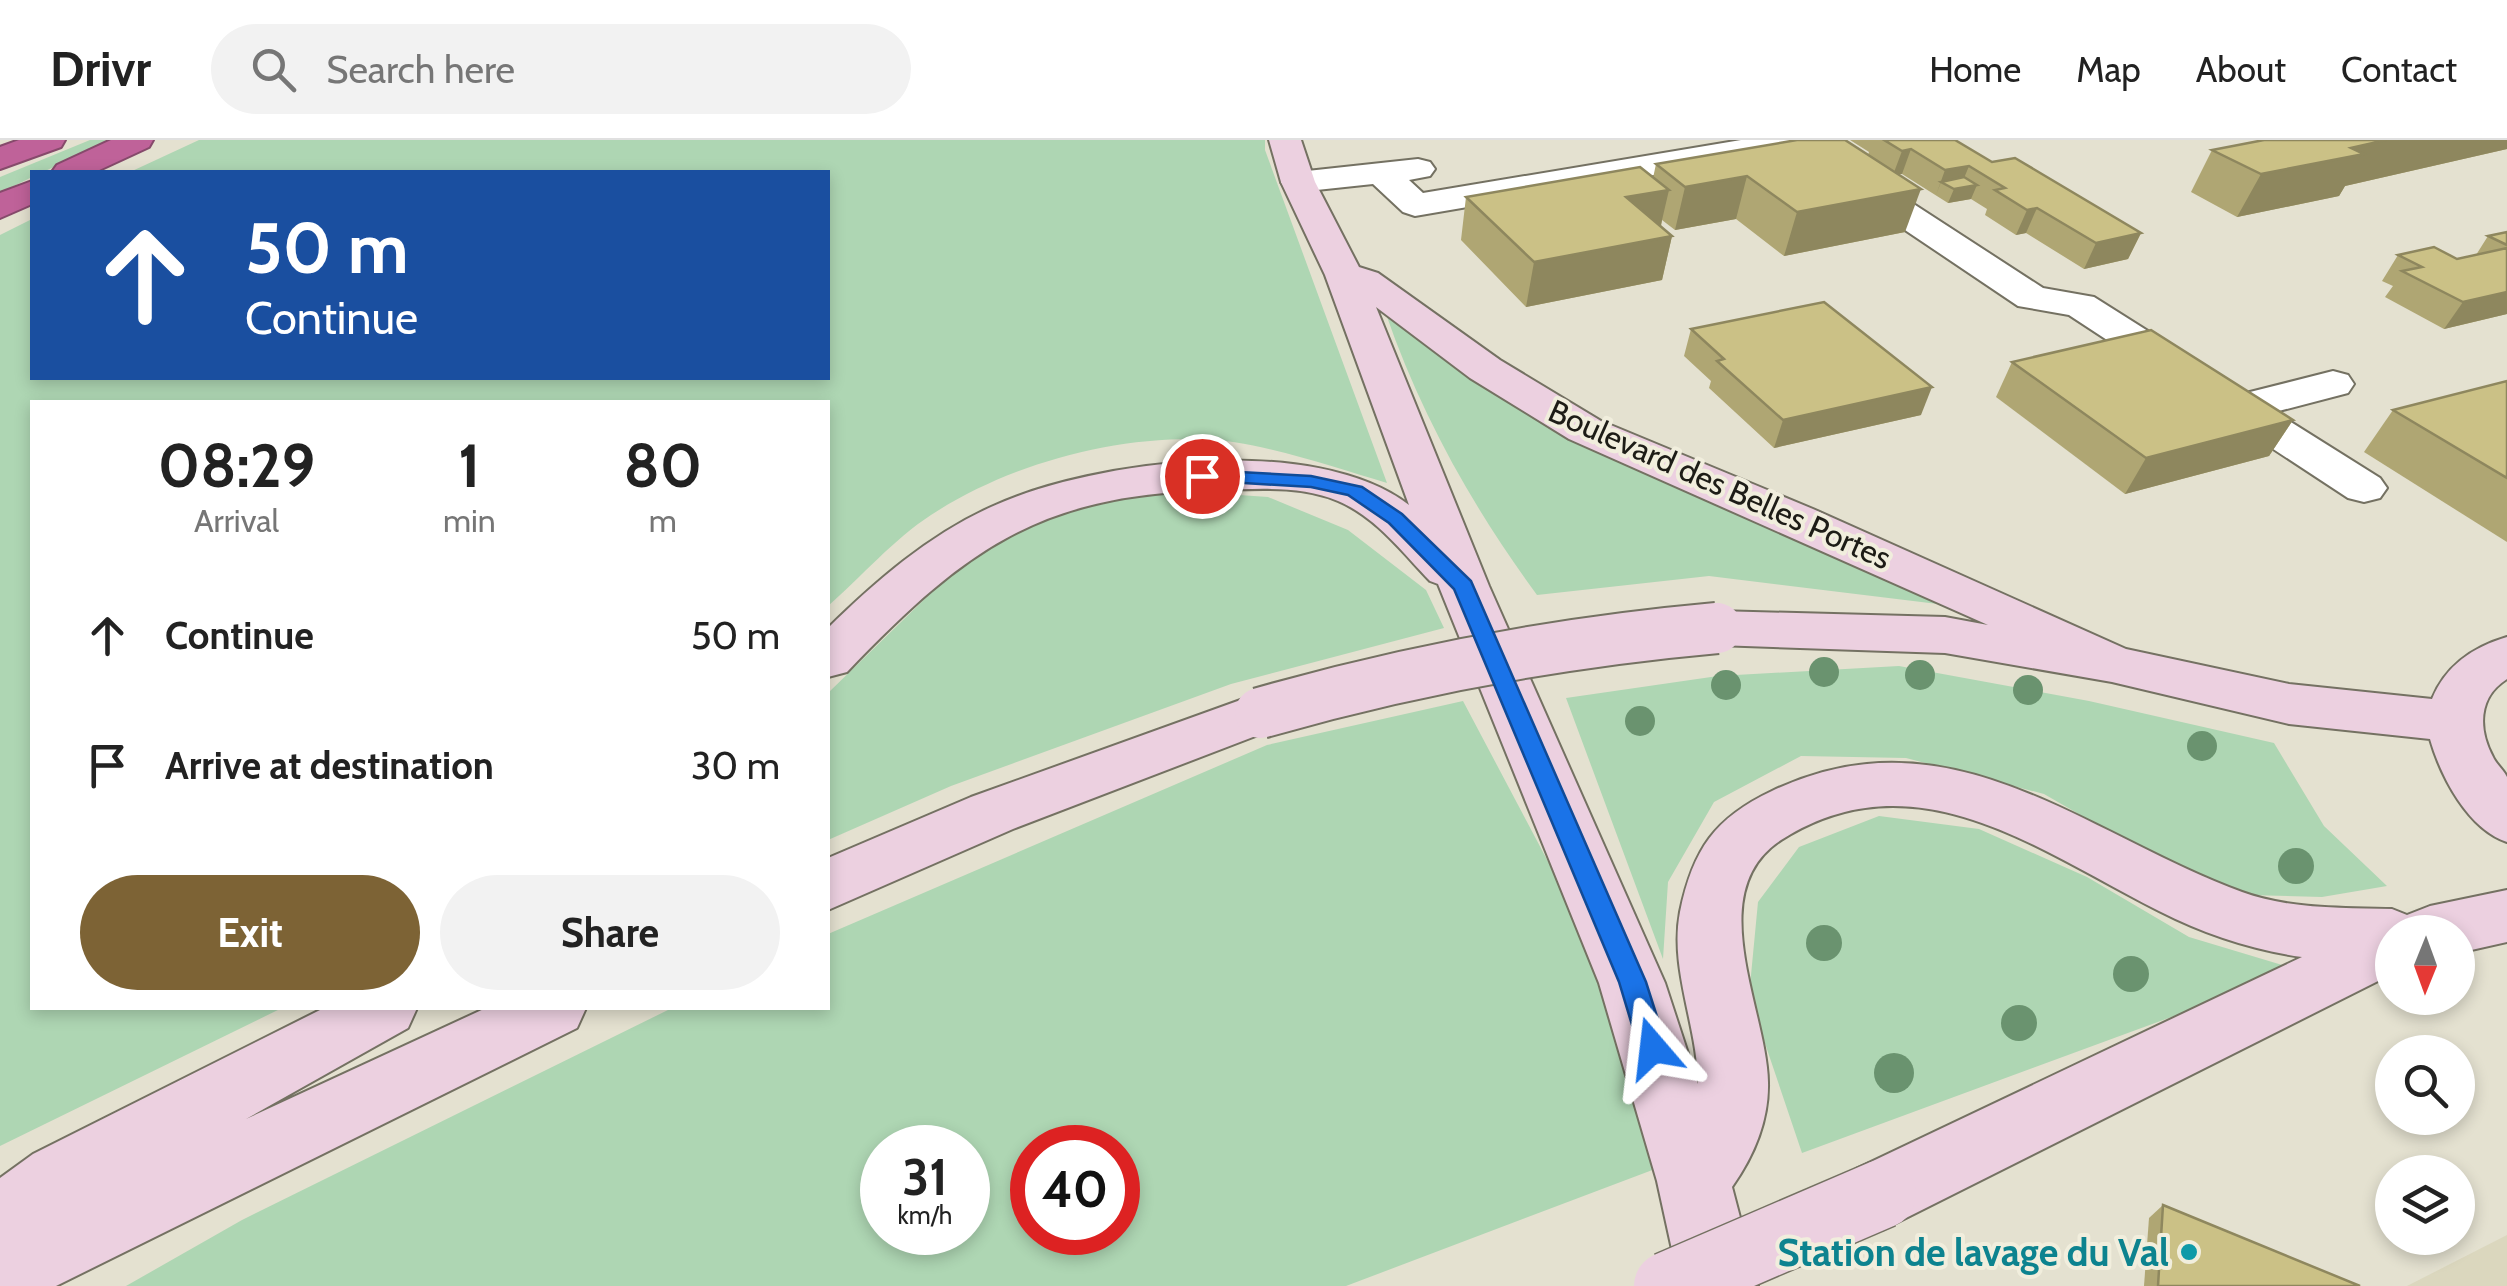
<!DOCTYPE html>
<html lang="en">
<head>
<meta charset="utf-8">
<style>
	:root { --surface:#fff; --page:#f2f2f2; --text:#222; --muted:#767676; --line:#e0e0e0; --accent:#7d6335 }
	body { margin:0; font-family:Cabin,sans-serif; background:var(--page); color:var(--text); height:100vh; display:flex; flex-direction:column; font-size:38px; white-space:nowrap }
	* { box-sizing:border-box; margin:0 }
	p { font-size:32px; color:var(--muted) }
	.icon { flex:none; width:55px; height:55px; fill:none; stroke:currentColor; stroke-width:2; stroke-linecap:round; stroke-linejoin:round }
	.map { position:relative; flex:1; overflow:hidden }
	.side { position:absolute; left:30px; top:260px; width:800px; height:610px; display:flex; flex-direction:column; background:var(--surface); border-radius:0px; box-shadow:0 5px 15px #0003 }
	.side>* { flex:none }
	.top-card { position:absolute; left:30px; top:30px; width:800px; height:210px; border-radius:0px; box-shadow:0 5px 15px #0003; background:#1a4fa0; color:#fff; overflow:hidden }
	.needle { width:65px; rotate:181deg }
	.buttons { position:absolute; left:2375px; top:775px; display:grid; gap:20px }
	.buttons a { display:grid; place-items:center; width:100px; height:100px; border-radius:50%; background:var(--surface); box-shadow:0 5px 15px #0003; font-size:50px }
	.speed { position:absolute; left:860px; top:985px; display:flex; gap:20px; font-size:50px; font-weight:700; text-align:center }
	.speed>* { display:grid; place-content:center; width:130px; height:130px; border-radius:50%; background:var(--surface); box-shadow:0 5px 15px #0003; line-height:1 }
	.speed small { font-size:25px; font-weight:400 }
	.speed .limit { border:15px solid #d22; background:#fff; color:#111 }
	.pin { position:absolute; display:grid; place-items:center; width:85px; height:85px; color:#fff; margin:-42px; border:5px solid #fff; border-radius:50%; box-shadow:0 2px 10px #0007 }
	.me { position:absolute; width:110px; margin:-55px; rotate:343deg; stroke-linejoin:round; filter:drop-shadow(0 0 8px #0008) }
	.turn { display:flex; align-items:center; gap:35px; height:210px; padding:0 50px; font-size:45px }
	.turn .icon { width:130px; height:130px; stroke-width:2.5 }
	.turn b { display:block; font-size:70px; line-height:85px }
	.eta { display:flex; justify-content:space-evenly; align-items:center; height:170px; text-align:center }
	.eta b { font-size:60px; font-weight:700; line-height:70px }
	.button { display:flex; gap:20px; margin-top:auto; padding:20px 50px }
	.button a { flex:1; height:115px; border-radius:60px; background:var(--accent); color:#fff; font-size:40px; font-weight:700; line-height:115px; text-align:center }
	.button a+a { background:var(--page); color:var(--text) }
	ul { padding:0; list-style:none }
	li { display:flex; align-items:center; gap:30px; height:130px; padding:0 50px }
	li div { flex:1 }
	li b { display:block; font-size:38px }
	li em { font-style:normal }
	header { display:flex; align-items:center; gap:60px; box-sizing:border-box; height:140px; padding:0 50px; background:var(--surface); border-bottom:2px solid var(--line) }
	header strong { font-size:48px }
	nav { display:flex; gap:55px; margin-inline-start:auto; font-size:35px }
	.search { width:700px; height:90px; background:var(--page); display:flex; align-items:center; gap:25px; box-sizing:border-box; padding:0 35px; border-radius:55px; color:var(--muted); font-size:38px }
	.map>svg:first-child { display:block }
	.built { fill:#dbd7be }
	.green { fill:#aed6b3; fill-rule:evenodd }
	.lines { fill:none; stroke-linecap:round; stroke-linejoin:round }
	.street-casing { stroke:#747162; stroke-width:4 }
	.secondary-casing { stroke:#747162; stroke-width:4 }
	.highway-casing { stroke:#864a6b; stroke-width:4 }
	.street { fill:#fff; fill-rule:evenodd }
	.secondary { fill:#ecd0e0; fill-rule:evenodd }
	.highway { fill:#bf6299; fill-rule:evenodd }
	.secondary-bridge-far1-casing { stroke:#747162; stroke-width:54; stroke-linecap:butt }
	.secondary-bridge-casing { stroke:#747162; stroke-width:71; stroke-linecap:butt }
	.secondary-bridge-far1 { stroke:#ecd0e0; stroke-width:50 }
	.secondary-bridge { stroke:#ecd0e0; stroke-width:68 }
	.tree { fill:#6a936f }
	.wall { fill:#afa673 }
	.shaded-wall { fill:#8e875e }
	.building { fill:#cbc186; stroke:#8e875e; stroke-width:2.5 }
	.route { fill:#1a73e8; stroke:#114b97; stroke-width:2.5 }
	.culture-dot { fill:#0f9aa8; stroke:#f1eedd; stroke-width:4 }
	.labels { text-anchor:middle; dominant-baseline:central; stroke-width:8; stroke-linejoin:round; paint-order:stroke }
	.street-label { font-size:32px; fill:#1d1c16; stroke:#f1eedd }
	.near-culture-label { font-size:38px; font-weight:bold; fill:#0d838f; stroke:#f1eedd; text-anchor:end }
</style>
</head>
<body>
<header>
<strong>Drivr</strong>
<div class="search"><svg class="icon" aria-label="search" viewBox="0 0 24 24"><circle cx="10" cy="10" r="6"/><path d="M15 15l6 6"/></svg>Search here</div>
<nav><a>Home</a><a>Map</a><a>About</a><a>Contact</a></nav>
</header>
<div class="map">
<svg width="2507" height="1146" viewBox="0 0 2507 1146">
	<rect width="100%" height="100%" fill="#e4e1d0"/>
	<polygon class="built" points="2507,1095 2507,1146 2407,1146"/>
	<g class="green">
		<polygon points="90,0 112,0 43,32 32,32 32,37 0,53 0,37"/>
		<path d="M199,0h1066v10l122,333c-53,-16 -132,-43 -186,-44 -93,-2 -193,26 -270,76 -37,24 -70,62 -103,91v-204h-796v606h250l-282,138v-911l32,-16v159h796v-206h-698z"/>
		<path d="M1386,174l568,292 -245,-30 -172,19c-64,-87 -116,-180 -151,-281z"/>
		<polygon points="1153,349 1268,357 1348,390 1426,450 1444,488 1231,544 951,646 828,700 828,553 974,411 1059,370"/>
		<polygon points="1899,526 2089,561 2274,603 2324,686 2387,746 2322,757 2245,755 2131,704 2044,654 1906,618 1801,616 1714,662 1668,742 1663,819 1566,558 1718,536"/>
		<path d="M1463,561l144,272 56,193 -317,120h-1220l116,-66 430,-212h156v-74l439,-189zM882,1008h86v84h-86zM1032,1008h86v84h-86z"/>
		<polygon points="1879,676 1979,689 2087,737 2189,797 2299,830 1802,1013 1749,856 1758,762 1799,707"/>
	</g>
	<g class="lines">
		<defs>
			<polygon id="street" points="1741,0 1815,0 2043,148 2094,157 2246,253 2333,231 2348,235 2354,244 2348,253 2275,272 2380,338 2387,348 2380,358 2364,362 2348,358 2069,175 2018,166 1789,12 1415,76 1403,72 1373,44 1298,52 1286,49 1281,42 1286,35 1298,32 1418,19 1430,22 1435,29 1430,36 1409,40 1423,53"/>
			<g id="secondary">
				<path d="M1269,0h32l14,42 44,85 19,6 122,87 101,61 212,88 313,140 163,35 143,15c14,-34 41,-52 75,-62v42c-29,18 -29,50 -14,78 3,7 11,13 14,20 0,17 0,47 0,65 -39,-13 -66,-65 -77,-103l-141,-15 -177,-42 -167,-29 -228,-8 -18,-5 -8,-12 8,-12 18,-5 228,6 43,8 -419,-186 -99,-61 -94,-71 113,279 176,397 33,101c0,-57 -29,-115 -18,-172 13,-63 35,-94 92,-121 178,-85 312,43 470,101 46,17 101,16 150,17l15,6 23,-9 77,-16v52l-49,11v-21h-66v42l-510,256 -26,-11 -11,-25 11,-25 446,-212c-49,-7 -98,-23 -143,-46 -120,-60 -243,-157 -378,-71 -80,52 -14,171 -13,242 1,38 -14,74 -36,105l26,99h-78l-23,-105 -58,-198 -161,-399 -8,-3c-28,-29 -54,-64 -92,-80 -36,-16 -82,-12 -121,-11 -177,4 -251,58 -370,182l-19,5v-49c48,-47 101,-93 163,-121 103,-48 325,-74 418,-2l-84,-230 -44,-93z"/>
				<polygon points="1260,553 1279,559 1288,573 1279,587 1013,689 828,770 828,718 971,657"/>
				<polygon points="324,868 417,868 408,888 246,979 486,868 586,868 577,888 56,1146 0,1146 0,1038 33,1014"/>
			</g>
			<g id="highway">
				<polygon points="19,0 65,0 61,7 0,29 0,7"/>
				<polygon points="111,0 153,0 149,7 95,32 52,32 57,25"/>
				<polygon points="32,41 32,64 0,78 0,53"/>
			</g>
		</defs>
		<use href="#street" class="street-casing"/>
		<use href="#secondary" class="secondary-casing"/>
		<use href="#highway" class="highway-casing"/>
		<use href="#street" class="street"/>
		<use href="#secondary" class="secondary"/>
		<use href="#highway" class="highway"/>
		<defs>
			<path id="secondary-bridge-far1" d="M1260,573c150,-43 301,-71 457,-85"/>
			<polyline id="secondary-bridge" points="1668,1146 1882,1054"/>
		</defs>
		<use href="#secondary-bridge-far1" class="secondary-bridge-far1-casing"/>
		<use href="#secondary-bridge" class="secondary-bridge-casing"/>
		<use href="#secondary-bridge-far1" class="secondary-bridge-far1"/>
		<use href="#secondary-bridge" class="secondary-bridge"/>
	</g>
	<g class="tree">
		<circle cx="1824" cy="532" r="15"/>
		<circle cx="1920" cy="535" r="15"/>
		<circle cx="1726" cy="545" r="15"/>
		<circle cx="2028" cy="550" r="15"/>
		<circle cx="1640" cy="581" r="15"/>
		<circle cx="2202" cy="606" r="15"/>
		<circle cx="2296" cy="726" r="18"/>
		<circle cx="1824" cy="803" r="18"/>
		<circle cx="2131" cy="834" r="18"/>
		<circle cx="2019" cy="883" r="18"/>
		<circle cx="1894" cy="933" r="20"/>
	</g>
	<g class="wall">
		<polygon points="1850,0 1955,0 1992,22 2141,93 2128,119 2084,129 2026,93 2016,95 1985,75 1987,69 1971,59 1948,63 1902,34 1898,34 1905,92 1784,116 1736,79 1675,90 1662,80 1661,87 1672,96 1662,140 1526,167 1461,100 1466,57 1653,38 1656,24 1868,15 1869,12"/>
		<polygon points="2507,0 2507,9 2345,46 2339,56 2237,77 2191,52 2212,10"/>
		<polygon points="2507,92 2507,174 2444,189 2385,157 2393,146 2382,141 2398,115 2457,119 2476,115 2488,96"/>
		<polygon points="1691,189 1921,275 1774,308 1709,248 1711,241 1684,216"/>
		<polygon points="2012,222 2293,280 2269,316 2125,354 1996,257"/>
		<polygon points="2507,241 2507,402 2364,312 2393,270"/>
		<polygon points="2163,1065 2360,1146 2144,1146 2149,1078"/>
	</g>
	<g class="shaded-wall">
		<polygon points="2386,0 2507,0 2507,9 2345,46 2339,56 2237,77 2261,34 2351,8"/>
		<polygon points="1911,9 1902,34 1893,35 1902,11"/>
		<polygon points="1969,26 1960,48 1977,45 1971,59 1948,63 1954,49 1941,42 1936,55 1945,30"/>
		<polygon points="1747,36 1736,79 1675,90 1685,47"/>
		<polygon points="1921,49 1905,92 1784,116 1797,72"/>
		<polygon points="1669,50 1659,93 1626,57"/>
		<polygon points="2037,68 2026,93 2016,95 2027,70"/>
		<polygon points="2141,93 2128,119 2084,129 2096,103"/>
		<polygon points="1672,96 1662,140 1526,167 1534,122"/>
		<polygon points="2507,152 2507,174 2444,189 2463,162"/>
		<polygon points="1932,247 1921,275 1774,308 1783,280"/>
		<polygon points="2293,280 2269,316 2125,354 2146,318"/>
	</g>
	<g class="building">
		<polygon points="1797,0 1845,0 1921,49 1797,72 1747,36 1685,47 1656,24"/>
		<polygon points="1884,0 1955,0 1992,22 2015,18 2141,93 2096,103 2037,68 2027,70 1995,50 2005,48 1969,26 1945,30 1911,9 1902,11"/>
		<polygon points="2264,0 2386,0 2351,8 2364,14 2261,34 2212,10"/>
		<polygon points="1640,27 1669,50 1626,57 1672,96 1534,122 1466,57"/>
		<polygon points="1964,37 1977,45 1954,49 1941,42"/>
		<polygon points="2507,92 2507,105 2488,96"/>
		<polygon points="2434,107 2457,119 2507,108 2507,152 2463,162 2402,131 2422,127 2398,115"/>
		<polygon points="1824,162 1932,247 1783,280 1717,221 1724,219 1691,189"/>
		<polygon points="2151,190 2293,280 2146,318 2012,222"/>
		<polygon points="2507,241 2507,338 2393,270"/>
		<polygon points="2163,1065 2360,1146 2158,1146"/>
	</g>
	<polygon class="route" points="1202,330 1311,336 1362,347 1402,374 1471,441 1646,842 1667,908 1663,917 1653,921 1643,917 1639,908 1619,842 1454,449 1389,383 1348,355 1311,347 1195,340 1192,336"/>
	<circle class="culture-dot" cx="2189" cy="1112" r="10"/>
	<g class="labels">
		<g class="street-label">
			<text transform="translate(1720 344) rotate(24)">Boulevard des Belles Portes</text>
		</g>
		<g class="near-culture-label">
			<text x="2169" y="1112">Station de lavage du Val</text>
		</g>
	</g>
</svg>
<div class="buttons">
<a><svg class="needle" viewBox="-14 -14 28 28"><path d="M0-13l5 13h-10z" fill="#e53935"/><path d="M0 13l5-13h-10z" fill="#767676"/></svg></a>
<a><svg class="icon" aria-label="search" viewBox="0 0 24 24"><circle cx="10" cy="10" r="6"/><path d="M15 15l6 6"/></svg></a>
<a><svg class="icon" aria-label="layers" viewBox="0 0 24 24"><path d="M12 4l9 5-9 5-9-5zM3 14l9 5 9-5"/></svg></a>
</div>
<div class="speed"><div>31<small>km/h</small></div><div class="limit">40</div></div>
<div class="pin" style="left:1202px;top:336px;background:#d93025"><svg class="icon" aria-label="arrive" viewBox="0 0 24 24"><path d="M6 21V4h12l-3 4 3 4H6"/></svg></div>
<svg class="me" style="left:1653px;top:908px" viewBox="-20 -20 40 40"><path d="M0-17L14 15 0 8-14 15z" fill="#1a73e8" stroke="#fff" stroke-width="4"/></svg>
<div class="top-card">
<div class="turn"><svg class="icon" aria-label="ahead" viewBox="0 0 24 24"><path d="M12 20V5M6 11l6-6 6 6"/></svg><div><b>50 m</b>Continue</div></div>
</div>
<section class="side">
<div class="eta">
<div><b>08:29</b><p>Arrival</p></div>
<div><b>1</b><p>min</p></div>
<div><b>80</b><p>m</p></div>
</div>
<ul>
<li><svg class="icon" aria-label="ahead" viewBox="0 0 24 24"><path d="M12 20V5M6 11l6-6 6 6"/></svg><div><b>Continue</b></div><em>50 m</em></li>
<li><svg class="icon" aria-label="arrive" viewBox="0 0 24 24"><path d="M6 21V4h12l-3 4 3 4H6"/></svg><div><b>Arrive at destination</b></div><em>30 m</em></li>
</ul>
<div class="button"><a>Exit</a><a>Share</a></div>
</section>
</div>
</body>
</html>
